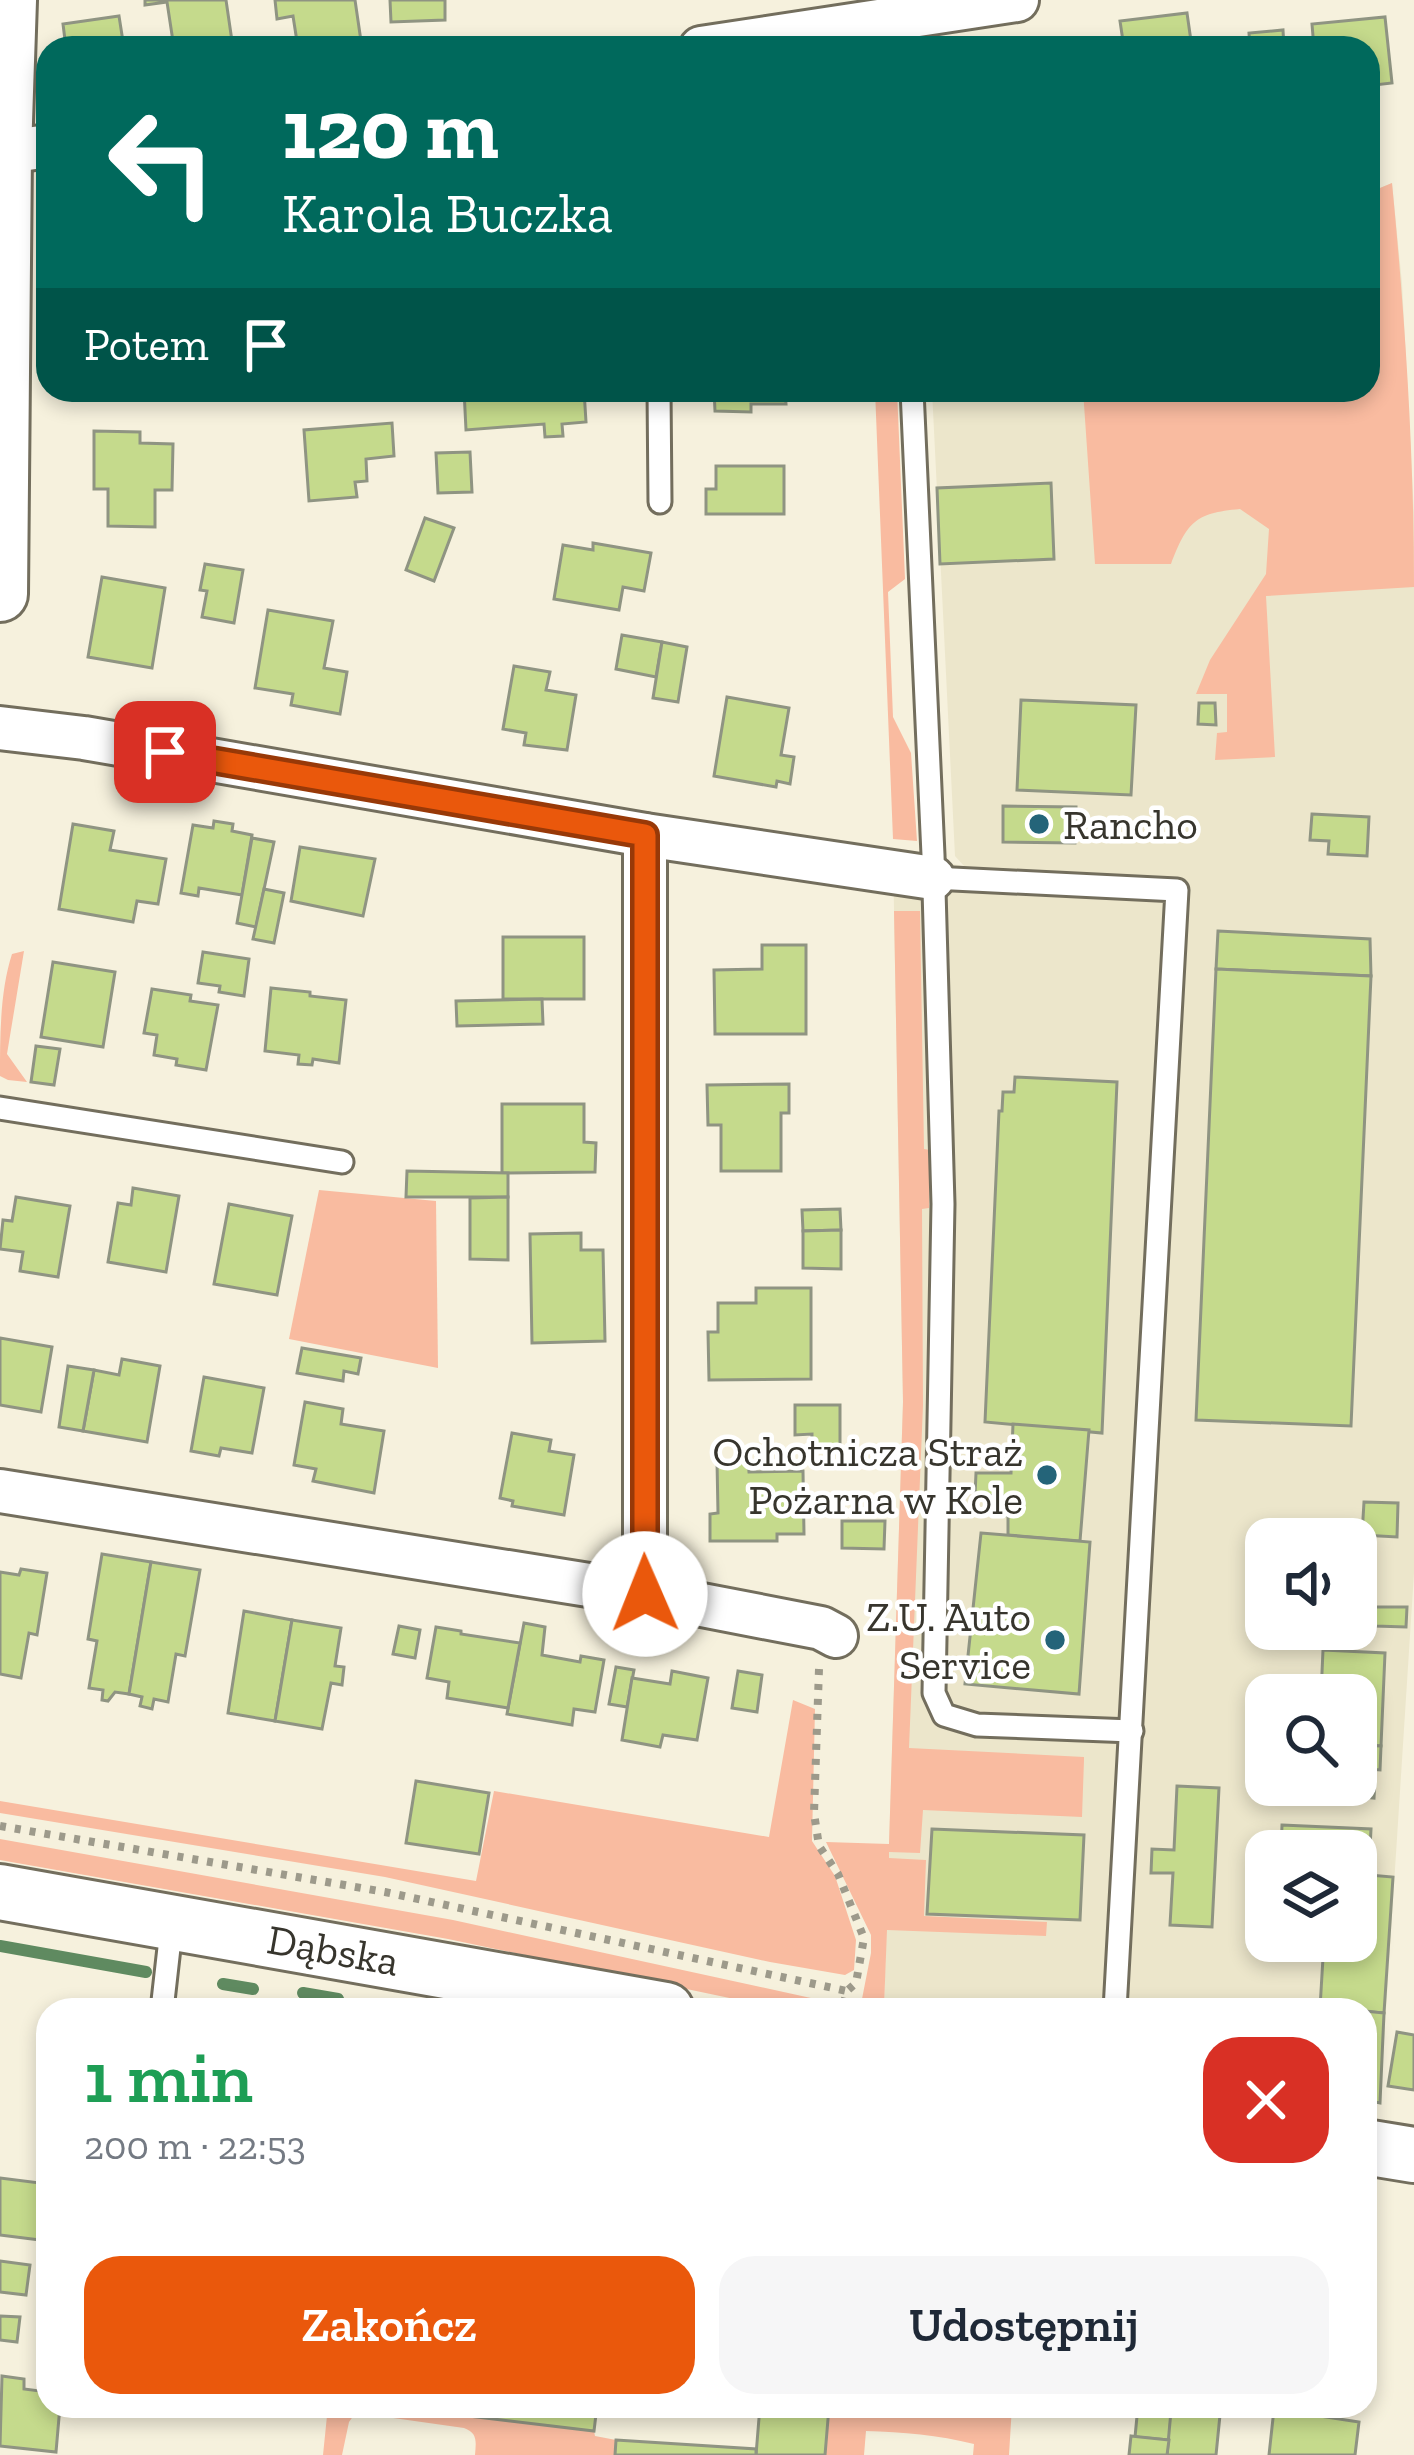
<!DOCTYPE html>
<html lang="pl">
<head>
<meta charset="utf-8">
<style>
	:root { --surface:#fff; --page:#f6f6f7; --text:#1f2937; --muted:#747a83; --accent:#ea580c }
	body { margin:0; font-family:"Zilla Slab",serif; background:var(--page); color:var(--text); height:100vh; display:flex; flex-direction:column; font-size:45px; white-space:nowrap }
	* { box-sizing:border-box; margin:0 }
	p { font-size:39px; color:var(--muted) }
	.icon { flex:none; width:66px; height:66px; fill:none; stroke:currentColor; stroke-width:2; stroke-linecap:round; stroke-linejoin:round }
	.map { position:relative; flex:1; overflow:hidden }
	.drawer { position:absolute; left:36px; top:1998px; width:1341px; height:420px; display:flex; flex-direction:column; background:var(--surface); border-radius:36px; box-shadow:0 6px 18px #0003 }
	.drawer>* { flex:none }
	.guide { position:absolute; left:36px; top:36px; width:1344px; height:366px; border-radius:36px; box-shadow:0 6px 18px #0003; background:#00695c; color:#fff; overflow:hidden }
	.fabs { position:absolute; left:1245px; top:1518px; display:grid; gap:24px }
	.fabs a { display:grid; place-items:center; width:132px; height:132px; border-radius:24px; background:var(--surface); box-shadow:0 6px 18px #0003; font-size:60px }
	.pin { position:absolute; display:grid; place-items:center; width:102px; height:102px; color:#fff; margin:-51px; border-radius:24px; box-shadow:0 6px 18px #0006 }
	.me { position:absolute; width:132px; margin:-66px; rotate:359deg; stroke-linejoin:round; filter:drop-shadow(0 0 9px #0008) }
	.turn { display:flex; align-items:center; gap:42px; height:252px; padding:0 48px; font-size:54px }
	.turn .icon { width:156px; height:156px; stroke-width:2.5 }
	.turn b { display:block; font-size:84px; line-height:102px }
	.then { display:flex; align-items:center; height:114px; padding:0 48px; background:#0003; gap:24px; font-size:45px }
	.round { display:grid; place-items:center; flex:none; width:126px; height:126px; border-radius:36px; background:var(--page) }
	.overview { display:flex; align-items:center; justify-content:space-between; height:204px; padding:0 48px }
	h1 { font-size:72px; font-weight:600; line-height:90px; color:#1e9e55 }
	.button { display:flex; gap:24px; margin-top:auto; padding:24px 48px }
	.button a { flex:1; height:138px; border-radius:36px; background:var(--accent); color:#fff; font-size:48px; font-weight:600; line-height:138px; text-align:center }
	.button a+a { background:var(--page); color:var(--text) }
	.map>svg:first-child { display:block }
	.built { fill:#ece6cb; fill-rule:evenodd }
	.green { fill:#f9bba0 }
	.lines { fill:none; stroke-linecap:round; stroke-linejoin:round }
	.stream { stroke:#5f8a60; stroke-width:12 }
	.building { fill:#c5da8c; stroke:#8f9482; stroke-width:3 }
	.service-casing { stroke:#736e5d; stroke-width:27 }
	.minor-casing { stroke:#736e5d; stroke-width:48 }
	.tertiary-casing { stroke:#736e5d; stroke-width:60 }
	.path { stroke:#9d9a8b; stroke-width:8; stroke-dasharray:6 9; stroke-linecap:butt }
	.service { stroke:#fff; stroke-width:21 }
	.minor { stroke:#fff; stroke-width:42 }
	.tertiary { stroke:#fff; stroke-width:54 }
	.route-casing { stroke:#983908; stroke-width:30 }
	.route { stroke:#ea580c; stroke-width:21 }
	.poi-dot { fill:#246479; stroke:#fff; stroke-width:4.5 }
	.labels { text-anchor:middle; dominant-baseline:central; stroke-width:9; stroke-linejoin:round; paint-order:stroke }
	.poi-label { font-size:42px; fill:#37352d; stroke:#fff; text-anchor:end }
	.street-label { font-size:42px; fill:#37352d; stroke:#fff }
</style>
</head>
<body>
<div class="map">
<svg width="1414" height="2455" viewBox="0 0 1414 2455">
	<rect width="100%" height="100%" fill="#f6f1dd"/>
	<path class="built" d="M1392,183l10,100 12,230v1060l-34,530 -15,-3v-90h-467l-14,-3 19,-605 -10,-548 71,12 -9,-10 -23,-466h436v-197zM1266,1539h90v90h-90zM1266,1695h90v90h-90zM1266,1851h90v90h-90z"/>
	<g class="green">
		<path d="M1392,183c13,134 22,269 22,404l-148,9 9,161 -60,3 2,-27 10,-1v-38h-31l14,-34 56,-86 3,-45 -29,-20c-46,4 -53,14 -69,55h-76l-12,-174h285v-197z"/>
		<polygon points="875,390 897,390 905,579 888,592 893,717 911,753 917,841 893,839"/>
		<polygon points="894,911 920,911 924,1149 930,1150 929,1208 922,1209 923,1405 909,1748 1084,1757 1084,1760 1082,1817 923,1810 920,1853 889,1852 889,1858 926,1860 924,1916 1047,1922 1046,1936 887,1930 884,2007 924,2010 867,2010 861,2004 871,1953 871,1935 826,1842 889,1844 903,1402"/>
		<path d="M24,951l-17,103 20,28 -19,-2 -8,-4c0,-40 0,-85 12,-122z"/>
		<polygon points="319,1190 436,1201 438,1368 289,1339"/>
		<polygon points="793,1700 815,1709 812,1841 835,1876 856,1940 854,1970 845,1975 770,1962 385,1877 0,1813 0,1801 476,1881 494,1791 769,1837"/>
		<polygon points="0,1839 453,1920 820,2000 817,2010 787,2010 448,1939 0,1860"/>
		<path d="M328,2406h57l209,25 1,5 21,4 -1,15h-140c1,-13 3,-22 -11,-27l-99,-14 -11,1 -5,7 -7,33h-19z"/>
		<path d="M829,2406h183l-3,49h-36l1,-11c-36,-9 -71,-12 -108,-13l-2,24h-39z"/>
	</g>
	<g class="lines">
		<g class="stream">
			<polyline points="0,1946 146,1972"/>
			<polyline points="223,1984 253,1989"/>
			<polyline points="303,1993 338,1999"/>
		</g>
	</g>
	<g class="building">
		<polygon points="145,0 226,0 233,48 174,48 167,2 145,5"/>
		<polygon points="275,0 355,0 362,48 298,48 293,16 277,19"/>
		<polygon points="390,0 445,0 445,20 391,22"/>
		<polygon points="1187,13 1192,48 1124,48 1120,21"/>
		<polygon points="119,16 124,48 66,48 63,24"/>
		<polygon points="1385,17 1392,83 1374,85 1375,100 1368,101 1368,48 1314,48 1312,24"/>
		<polygon points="1283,30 1284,48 1250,48 1249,33"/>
		<polygon points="464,390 584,390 586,422 562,424 563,436 545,437 544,424 466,430"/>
		<polygon points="714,390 785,390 786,404 751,404 751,412 715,411"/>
		<polygon points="392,423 394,456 366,459 367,481 355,482 357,497 309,501 304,430"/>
		<polygon points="94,431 140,432 140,443 173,444 172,490 155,490 155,527 108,526 108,489 94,489"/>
		<polygon points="470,452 472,492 438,493 436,453"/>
		<polygon points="716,466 784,466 784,514 706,514 706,489 716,489"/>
		<polygon points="1051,483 1054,559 940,564 937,488"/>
		<polygon points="425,518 454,528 434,581 406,570"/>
		<polygon points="593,543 651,553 644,591 623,587 619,610 554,599 563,545 593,550"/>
		<polygon points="205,564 243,570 234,623 202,617 207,591 200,590"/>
		<polygon points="102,577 165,588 152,668 88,657"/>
		<polygon points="268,610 333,621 324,668 347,672 340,714 291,705 293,694 255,688"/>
		<polygon points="622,635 662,642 656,677 616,669"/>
		<polygon points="662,642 687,647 678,702 653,698"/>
		<polygon points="514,666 550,672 546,690 576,695 567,750 524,745 526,733 503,729"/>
		<polygon points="727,697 789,708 781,755 794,757 790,784 777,781 776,787 714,776"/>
		<polygon points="1021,700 1136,705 1131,795 1017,790"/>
		<polygon points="1199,703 1215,703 1216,725 1198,724"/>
		<polygon points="1003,806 1076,807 1075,843 1003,842"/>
		<polygon points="1312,814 1369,817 1367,856 1328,854 1329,841 1310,840"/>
		<polygon points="214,821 233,824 232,831 252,835 242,895 199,888 198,896 181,893 193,825 213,828"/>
		<polygon points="73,824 114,831 110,850 166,859 158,904 137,901 133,922 59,909"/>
		<polygon points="252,838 274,842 256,927 237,923"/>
		<polygon points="300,847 375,859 363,916 291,901"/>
		<polygon points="264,889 284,893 274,943 253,939"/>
		<polygon points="1218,931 1370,939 1371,976 1216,969"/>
		<rect x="503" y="937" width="81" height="62"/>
		<polygon points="762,945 806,945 806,1034 715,1034 714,970 762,969"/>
		<polygon points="203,952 249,959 244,996 219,992 220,986 198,983"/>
		<polygon points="53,962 115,972 103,1047 41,1037"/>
		<polygon points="1216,969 1371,976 1351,1426 1196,1420"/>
		<polygon points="271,988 310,992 310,996 346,1000 339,1063 313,1059 312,1065 298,1064 299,1055 265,1051"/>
		<polygon points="152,989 191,995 190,1001 218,1005 206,1070 176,1065 177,1059 154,1055 157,1035 144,1033"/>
		<polygon points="542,999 543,1024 457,1026 456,1001"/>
		<polygon points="36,1046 60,1049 54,1085 31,1082"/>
		<polygon points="1015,1077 1117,1082 1102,1433 985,1422 999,1111 1002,1111 1003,1092 1014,1092"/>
		<polygon points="789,1084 789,1113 781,1113 781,1171 721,1171 721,1125 708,1125 707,1085"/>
		<polygon points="502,1104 584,1104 584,1142 596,1143 595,1172 502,1173"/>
		<polygon points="407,1171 508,1173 508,1197 406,1197"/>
		<polygon points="133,1188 179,1196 166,1272 108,1262 118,1203 131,1205"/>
		<polygon points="16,1197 70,1206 58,1277 20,1271 23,1252 0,1249 3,1220 12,1221"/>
		<polygon points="508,1197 508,1260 470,1259 470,1198"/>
		<polygon points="229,1204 292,1216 277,1295 214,1284"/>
		<polygon points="840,1209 841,1230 803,1231 802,1210"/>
		<polygon points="841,1230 841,1269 803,1268 803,1231"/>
		<polygon points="581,1233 581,1250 603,1250 605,1341 532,1343 530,1234"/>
		<polygon points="756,1288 811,1288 811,1379 709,1380 708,1332 718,1332 718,1303 756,1303"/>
		<polygon points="0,1338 52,1347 41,1412 0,1405"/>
		<polygon points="302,1348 361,1358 358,1374 344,1371 343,1381 297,1373"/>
		<polygon points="122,1359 160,1366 147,1442 83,1431 94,1370 119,1375"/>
		<polygon points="68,1366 94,1370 83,1431 59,1427"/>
		<polygon points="204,1377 264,1388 252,1453 221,1448 219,1456 191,1451"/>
		<polygon points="305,1402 343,1409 341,1424 384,1431 374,1493 313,1481 316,1469 294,1465"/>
		<polygon points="795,1405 840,1405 840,1448 812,1448 812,1434 795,1435"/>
		<polygon points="1013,1424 1089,1430 1080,1541 1008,1535 1008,1516 1001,1515 1002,1497 1009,1496 975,1495 976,1473 1011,1473"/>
		<polygon points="512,1433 551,1440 549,1451 574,1455 564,1515 512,1506 513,1501 500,1498"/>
		<polygon points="717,1461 748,1462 749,1472 803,1471 804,1534 777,1534 777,1541 710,1541 710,1514 718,1513"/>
		<polygon points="1364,1502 1398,1503 1397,1537 1362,1535"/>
		<polygon points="842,1521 885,1521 884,1549 842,1548"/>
		<polygon points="981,1533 1090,1542 1079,1694 965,1684"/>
		<polygon points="102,1554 151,1562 129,1694 115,1692 108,1701 102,1700 103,1690 89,1688 97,1641 88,1639"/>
		<polygon points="151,1562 200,1570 185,1656 176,1654 168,1702 154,1699 152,1709 140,1706 142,1697 129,1694"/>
		<polygon points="21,1569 47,1573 37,1635 29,1633 21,1678 0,1674 0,1572 19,1575"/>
		<polygon points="1375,1607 1407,1607 1406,1627 1375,1626"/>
		<polygon points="244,1611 292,1620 275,1721 228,1713"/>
		<polygon points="292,1620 341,1628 335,1666 344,1667 342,1685 331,1683 322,1729 275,1721"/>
		<polygon points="524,1623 545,1627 542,1655 580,1662 581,1656 604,1660 595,1712 574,1709 572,1725 507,1714"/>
		<polygon points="399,1626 420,1630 415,1658 393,1654"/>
		<polygon points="436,1627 461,1631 461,1634 520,1643 508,1708 447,1698 449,1682 427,1678"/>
		<polygon points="1323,1650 1385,1653 1381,1746 1356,1745 1356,1695 1321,1695"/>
		<polygon points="616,1667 634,1670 627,1707 609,1704"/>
		<polygon points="672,1671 708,1678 697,1740 663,1735 660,1747 622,1740 632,1678 670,1684"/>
		<polygon points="738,1671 762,1675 757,1712 732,1708"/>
		<polygon points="1356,1745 1381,1746 1380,1770 1356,1768"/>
		<polygon points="1356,1779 1375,1780 1374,1798 1341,1795 1342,1785 1356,1785"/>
		<polygon points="416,1781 489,1793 479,1854 406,1843"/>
		<polygon points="1177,1786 1219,1788 1212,1927 1170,1925 1173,1873 1151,1873 1152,1849 1174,1850"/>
		<polygon points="1282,1825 1371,1829 1367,1906 1356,1905 1356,1851 1281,1851"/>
		<polygon points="932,1829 1084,1835 1080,1920 927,1914"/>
		<polygon points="1369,1875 1393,1877 1384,2013 1320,2008 1324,1941 1364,1942"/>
		<polygon points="1365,2011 1384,2013 1380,2103 1365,2100"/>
		<polygon points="1397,2032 1414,2035 1414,2090 1388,2086"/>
		<polygon points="0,2178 48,2184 48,2241 0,2235"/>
		<polygon points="0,2261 30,2265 26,2295 0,2292"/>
		<polygon points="0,2316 20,2317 17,2342 0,2340"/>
		<polygon points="2,2376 24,2379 24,2389 48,2392 48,2406 60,2406 56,2452 0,2446"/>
		<polygon points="385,2406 597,2406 594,2431"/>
		<polygon points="760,2406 829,2407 825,2455 756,2455"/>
		<polygon points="1138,2406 1172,2406 1169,2440 1135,2437"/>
		<polygon points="1274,2409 1359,2422 1355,2455 1269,2455"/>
		<polygon points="1171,2411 1220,2415 1216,2455 1167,2455"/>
		<polygon points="1131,2436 1169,2440 1167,2455 1129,2455"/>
		<polygon points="616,2440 756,2449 756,2455 615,2455"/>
	</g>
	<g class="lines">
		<defs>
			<g id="service">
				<polyline points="659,390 660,502"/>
				<polyline points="912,390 933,855 943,1204 934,1693 944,1715 977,1725 1132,1731"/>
				<polyline points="933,878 1177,890 1115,2010"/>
				<polyline points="0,1108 342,1162"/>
				<polyline points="162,2010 172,1921"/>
			</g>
			<g id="minor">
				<polyline points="701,48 1017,0"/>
				<polyline points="0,153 48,146"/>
				<polyline points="0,728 84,738 645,835 933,878"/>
				<polyline points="645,835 645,1594"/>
				<polyline points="0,1491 645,1594 821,1628 836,1636"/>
			</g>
			<g id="tertiary">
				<polyline points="0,594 4,152 9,0"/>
				<polyline points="0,1892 666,2010"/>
				<polyline points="1365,2147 1414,2155"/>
			</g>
		</defs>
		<use href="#service" class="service-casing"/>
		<use href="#minor" class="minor-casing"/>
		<use href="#tertiary" class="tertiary-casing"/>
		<g class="path">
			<polyline points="819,1669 814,1813 819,1846 838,1874 864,1938 856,1983 847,1991 842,2010"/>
			<polyline points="0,1826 385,1892 847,1991"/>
		</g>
		<use href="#service" class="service"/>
		<use href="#minor" class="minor"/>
		<use href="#tertiary" class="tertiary"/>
	</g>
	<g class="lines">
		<defs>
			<polyline id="route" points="165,752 645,835 645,1594"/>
		</defs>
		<use href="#route" class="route-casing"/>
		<use href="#route" class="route"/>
	</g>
	<g class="poi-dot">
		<circle cx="1039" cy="824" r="12"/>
		<circle cx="1047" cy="1475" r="12"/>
		<circle cx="1055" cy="1640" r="12"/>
	</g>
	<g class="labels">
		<g class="poi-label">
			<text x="1063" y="824" text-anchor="start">Rancho</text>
			<text x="1023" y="1451">Ochotnicza Straż<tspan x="1023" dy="48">Pożarna w Kole</tspan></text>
			<text x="1031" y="1616">Z.U. Auto<tspan x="1031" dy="48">Service</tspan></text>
		</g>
		<g class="street-label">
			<text transform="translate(333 1950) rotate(10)">Dąbska</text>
		</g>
	</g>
</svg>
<div class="fabs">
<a><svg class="icon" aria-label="sound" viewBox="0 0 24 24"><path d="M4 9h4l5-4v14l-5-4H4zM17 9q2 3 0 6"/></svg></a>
<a><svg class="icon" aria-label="search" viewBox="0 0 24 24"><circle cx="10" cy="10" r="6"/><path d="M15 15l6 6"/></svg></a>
<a><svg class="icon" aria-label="layers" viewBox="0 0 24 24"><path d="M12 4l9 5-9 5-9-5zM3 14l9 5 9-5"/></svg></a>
</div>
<div class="pin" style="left:165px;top:752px;background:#d93025"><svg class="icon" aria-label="arrive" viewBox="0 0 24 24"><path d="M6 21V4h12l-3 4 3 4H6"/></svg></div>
<svg class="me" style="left:645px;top:1594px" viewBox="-20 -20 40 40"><circle r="19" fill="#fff"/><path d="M0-13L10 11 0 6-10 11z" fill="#ea580c"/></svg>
<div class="guide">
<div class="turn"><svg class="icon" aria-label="left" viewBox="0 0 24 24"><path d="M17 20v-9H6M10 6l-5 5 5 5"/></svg><div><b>120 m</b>Karola Buczka</div></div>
<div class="then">Potem<svg class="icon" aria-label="arrive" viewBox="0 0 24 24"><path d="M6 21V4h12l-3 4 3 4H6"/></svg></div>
</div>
<section class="drawer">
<div class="overview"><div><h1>1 min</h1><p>200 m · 22:53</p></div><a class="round" style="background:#d93025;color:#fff"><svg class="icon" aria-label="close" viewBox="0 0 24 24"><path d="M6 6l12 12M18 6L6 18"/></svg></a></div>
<div class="button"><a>Zakończ</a><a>Udostępnij</a></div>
</section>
</div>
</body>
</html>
